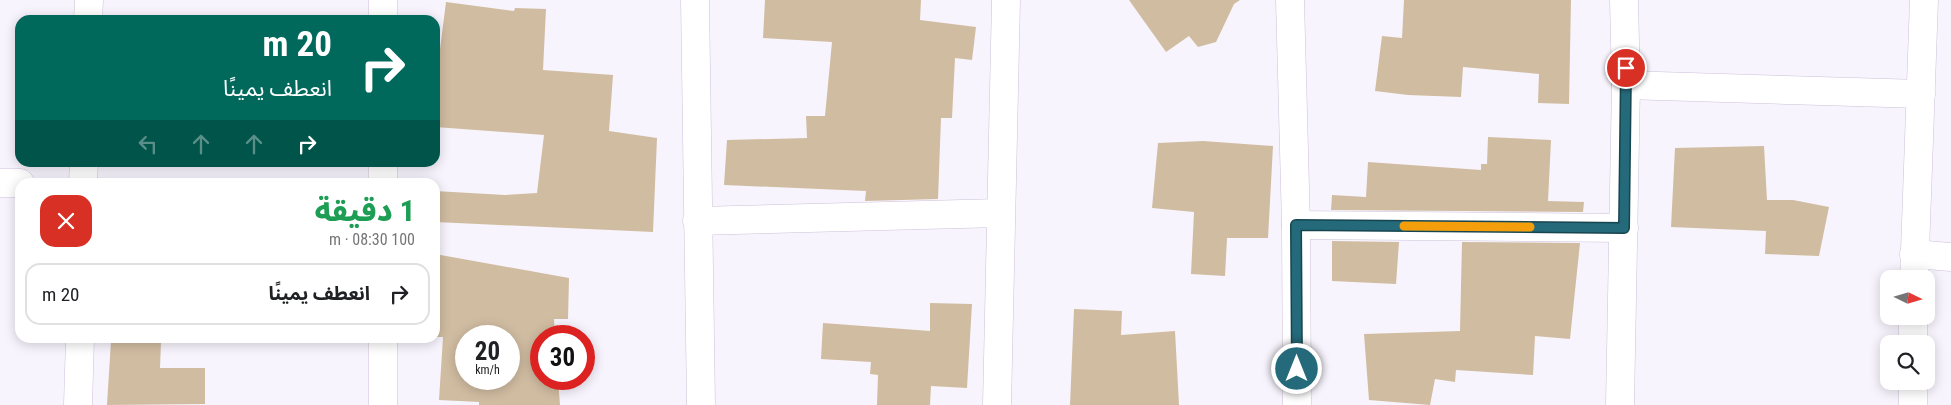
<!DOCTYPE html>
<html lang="ar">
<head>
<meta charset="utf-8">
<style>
	:root { --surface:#fff; --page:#f2f2f2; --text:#202124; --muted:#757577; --line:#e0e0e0 }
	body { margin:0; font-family:"Roboto Condensed","Noto Sans Arabic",sans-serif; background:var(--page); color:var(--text); direction:rtl; height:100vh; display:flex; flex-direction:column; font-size:19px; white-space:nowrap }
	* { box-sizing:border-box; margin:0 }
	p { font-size:16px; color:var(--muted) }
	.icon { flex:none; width:28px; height:28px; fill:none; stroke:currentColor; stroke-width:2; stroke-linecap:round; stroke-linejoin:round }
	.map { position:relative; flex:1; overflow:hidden; direction:ltr }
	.drawer { position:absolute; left:15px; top:178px; width:425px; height:165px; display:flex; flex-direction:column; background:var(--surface); border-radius:15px; box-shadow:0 2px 12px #0003; direction:rtl }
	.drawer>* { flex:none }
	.hud { position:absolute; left:15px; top:15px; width:425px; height:152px; border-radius:15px; box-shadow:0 2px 12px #0003; direction:rtl; background:#00695c; color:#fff; overflow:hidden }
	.needle { width:32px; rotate:95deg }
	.controls { position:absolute; left:1880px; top:270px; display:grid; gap:10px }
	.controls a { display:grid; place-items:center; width:55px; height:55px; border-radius:10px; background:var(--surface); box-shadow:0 2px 12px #0003; font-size:25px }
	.speed { position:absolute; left:455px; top:325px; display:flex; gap:10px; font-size:25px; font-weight:700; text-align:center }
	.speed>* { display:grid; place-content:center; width:65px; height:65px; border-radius:50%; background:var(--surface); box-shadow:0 2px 12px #0003; line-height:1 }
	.speed small { font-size:12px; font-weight:400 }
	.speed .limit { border:8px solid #d22; background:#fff; color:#111 }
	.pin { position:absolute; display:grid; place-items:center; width:42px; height:42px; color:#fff; margin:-21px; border:2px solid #fff; border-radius:50%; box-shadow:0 1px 5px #0007 }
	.me { position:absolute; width:55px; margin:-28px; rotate:0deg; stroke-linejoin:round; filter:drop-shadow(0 0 4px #0008) }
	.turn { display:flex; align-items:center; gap:18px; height:105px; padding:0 25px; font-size:22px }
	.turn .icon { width:65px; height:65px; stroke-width:2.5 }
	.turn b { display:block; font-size:35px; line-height:42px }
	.lanes { display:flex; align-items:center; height:48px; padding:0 25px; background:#0003; justify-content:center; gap:25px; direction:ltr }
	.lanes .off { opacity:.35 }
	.round { display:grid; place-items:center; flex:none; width:52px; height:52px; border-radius:15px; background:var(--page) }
	.headline { display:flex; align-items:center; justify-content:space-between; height:85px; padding:0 25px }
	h1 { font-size:30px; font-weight:800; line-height:38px; color:#1e9e55 }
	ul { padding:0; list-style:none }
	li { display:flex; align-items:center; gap:15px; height:62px; margin:0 10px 8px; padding:0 15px; border:2px solid var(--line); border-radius:15px }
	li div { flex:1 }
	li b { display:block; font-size:19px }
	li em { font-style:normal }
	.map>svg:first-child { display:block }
	.building { fill:#d0bca1; fill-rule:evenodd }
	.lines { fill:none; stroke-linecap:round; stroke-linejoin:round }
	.street-casing { stroke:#cdc1d9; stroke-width:29 }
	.street { stroke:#fff; stroke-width:28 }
	.route-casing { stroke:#17454f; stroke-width:12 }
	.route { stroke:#246a7a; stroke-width:9 }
	.slow { stroke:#f59e0b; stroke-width:9 }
</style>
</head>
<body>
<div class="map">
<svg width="1951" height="405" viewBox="0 0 1951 405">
	<rect width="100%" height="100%" fill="#f8f4fd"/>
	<g class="building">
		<polygon points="765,0 921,0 920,20 976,27 972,60 955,58 952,118 941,118 938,199 865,201 866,191 724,185 727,140 807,138 806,116 825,116 832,42 763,38"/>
		<polygon points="1129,0 1240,0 1234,4 1216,42 1198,47 1189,36 1166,52"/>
		<polygon points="1404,0 1571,0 1569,104 1538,103 1539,74 1463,67 1461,97 1408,95 1375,91 1382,36 1402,38"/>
		<polygon points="446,2 514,11 515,8 546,9 543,70 613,75 609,131 657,138 653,232 435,222 435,191 505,195 537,193 544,135 435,127 435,89"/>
		<polygon points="1488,137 1551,140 1548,201 1584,202 1583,212 1331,210 1332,195 1366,197 1368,162 1481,170 1481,164 1487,164"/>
		<polygon points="1203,141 1273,146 1268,238 1227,238 1225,276 1191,274 1194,212 1152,208 1158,143"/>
		<polygon points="1764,146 1767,200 1793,200 1829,207 1819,256 1765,254 1766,231 1671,227 1675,148"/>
		<polygon points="1332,241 1399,242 1396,284 1332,281"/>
		<polygon points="1462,242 1580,243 1570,339 1535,336 1533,375 1456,370 1455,382 1435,379 1430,405 1369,400 1364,334 1460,331"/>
		<path d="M435,254l134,24 -1,41h-14l1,17h-14v43h17l2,26h-81v-3l-40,-2 4,-63h-8zM466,336h43v43h-43z"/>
		<polygon points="930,303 972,304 967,388 931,386 930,405 877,405 878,375 870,374 871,362 821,359 823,323 930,331"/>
		<polygon points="1074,309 1122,311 1121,335 1175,331 1179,405 1070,405"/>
		<polygon points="111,341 161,342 160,368 205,368 205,404 107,405"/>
	</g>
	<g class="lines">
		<defs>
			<g id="street">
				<polyline points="695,0 701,405"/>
				<polyline points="1290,0 1296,225 1297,405"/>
				<polyline points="88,20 89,0"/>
				<polyline points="383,20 383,0"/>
				<polyline points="1626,85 1921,94"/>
				<polyline points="83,182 84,162"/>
				<polyline points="383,182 383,162"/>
				<polyline points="0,183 20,183"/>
				<polyline points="697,221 1000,213"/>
				<polyline points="1296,225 1624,228"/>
				<polyline points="1914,254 1951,257"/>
				<polyline points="1914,279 1924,0"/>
				<polyline points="1913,344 1913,316"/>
				<polyline points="78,405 80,338"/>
				<polyline points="383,405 383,338"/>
				<polyline points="997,405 1006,0"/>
				<polyline points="1620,405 1626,85 1624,0"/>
				<polyline points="1913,405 1913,381"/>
			</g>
		</defs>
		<use href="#street" class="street-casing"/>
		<use href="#street" class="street"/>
	</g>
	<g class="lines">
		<defs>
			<polyline id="route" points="1297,369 1296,225 1624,228 1626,68"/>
		</defs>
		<use href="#route" class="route-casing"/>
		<use href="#route" class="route"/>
		<polyline class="slow" points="1404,226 1530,227"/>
	</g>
</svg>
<div class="controls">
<a><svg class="needle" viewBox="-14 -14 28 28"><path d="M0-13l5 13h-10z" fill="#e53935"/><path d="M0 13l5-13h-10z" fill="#757577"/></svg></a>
<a><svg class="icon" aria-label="search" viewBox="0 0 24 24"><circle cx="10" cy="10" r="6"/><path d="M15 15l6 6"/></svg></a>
</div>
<div class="speed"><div>20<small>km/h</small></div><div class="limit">30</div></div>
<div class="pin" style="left:1626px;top:68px;background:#d93025"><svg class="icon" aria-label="arrive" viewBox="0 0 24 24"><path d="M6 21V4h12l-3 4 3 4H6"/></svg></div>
<svg class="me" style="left:1297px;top:369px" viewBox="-20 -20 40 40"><circle r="17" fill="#246a7a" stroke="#fff" stroke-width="3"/><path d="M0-11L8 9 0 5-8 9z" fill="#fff"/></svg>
<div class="hud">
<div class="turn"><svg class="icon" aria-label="right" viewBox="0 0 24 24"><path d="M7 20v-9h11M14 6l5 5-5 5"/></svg><div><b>20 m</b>انعطف يمينًا</div></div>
<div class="lanes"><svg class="icon off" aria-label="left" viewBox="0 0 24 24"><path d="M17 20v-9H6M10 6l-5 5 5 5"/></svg><svg class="icon off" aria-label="ahead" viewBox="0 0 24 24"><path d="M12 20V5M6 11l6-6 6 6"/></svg><svg class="icon off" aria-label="ahead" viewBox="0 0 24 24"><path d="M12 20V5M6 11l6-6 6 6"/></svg><svg class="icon" aria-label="right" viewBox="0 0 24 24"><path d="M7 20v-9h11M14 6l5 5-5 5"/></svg></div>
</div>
<section class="drawer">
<div class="headline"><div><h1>1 دقيقة</h1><p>100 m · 08:30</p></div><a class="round" style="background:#d93025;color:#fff"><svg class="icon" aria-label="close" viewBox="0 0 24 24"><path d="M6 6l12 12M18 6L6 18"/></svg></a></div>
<ul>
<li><svg class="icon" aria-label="right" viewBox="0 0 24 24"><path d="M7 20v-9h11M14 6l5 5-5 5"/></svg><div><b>انعطف يمينًا</b></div><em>20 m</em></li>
</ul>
</section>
</div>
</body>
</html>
